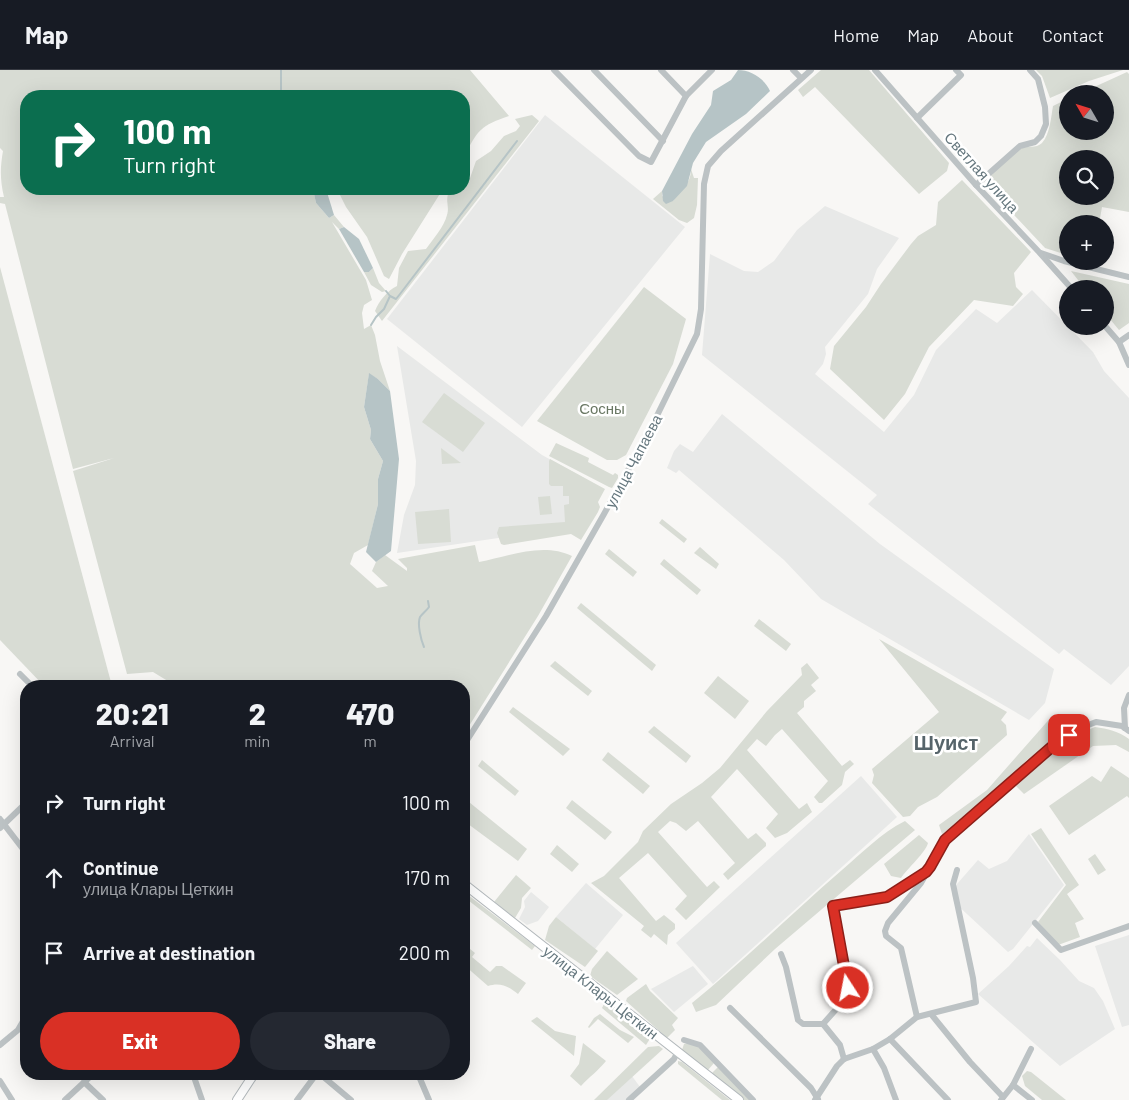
<!DOCTYPE html>
<html lang="en">
<head>
<meta charset="utf-8">
<style>
	:root { --surface:#171b24; --page:#242831; --text:#f1f3f6; --muted:#9ea1a6; --line:#363941; --accent:#d93025 }
	body { margin:0; font-family:Barlow,sans-serif; background:var(--page); color:var(--text); height:100vh; display:flex; flex-direction:column; font-size:19px; white-space:nowrap }
	* { box-sizing:border-box; margin:0 }
	p { font-size:16px; color:var(--muted) }
	.icon { flex:none; width:28px; height:28px; fill:none; stroke:currentColor; stroke-width:2; stroke-linecap:round; stroke-linejoin:round }
	.map { position:relative; flex:1; overflow:hidden }
	.sheet { position:absolute; left:20px; top:610px; width:450px; height:400px; display:flex; flex-direction:column; background:var(--surface); border-radius:20px; box-shadow:0 5px 20px #0002 }
	.sheet>* { flex:none }
	.top-card { position:absolute; left:20px; top:20px; width:450px; height:105px; border-radius:20px; box-shadow:0 5px 20px #0002; background:#0b6e4f; color:#fff; overflow:hidden }
	.needle { width:32px; rotate:309deg }
	.tools { position:absolute; left:1059px; top:15px; display:grid; gap:10px }
	.tools a { display:grid; place-items:center; width:55px; height:55px; border-radius:50%; background:var(--surface); box-shadow:0 5px 20px #0002; font-size:25px }
	.pin { position:absolute; display:grid; place-items:center; width:42px; height:42px; color:#fff; margin:-21px; border-radius:10px; box-shadow:0 2px 8px #0006 }
	.me { position:absolute; width:55px; margin:-28px; rotate:349deg; stroke-linejoin:round; filter:drop-shadow(0 0 4px #0008) }
	.turn { display:flex; align-items:center; gap:18px; height:105px; padding:0 20px; font-size:22px }
	.turn .icon { width:65px; height:65px; stroke-width:2.5 }
	.turn b { display:block; font-size:35px; line-height:42px }
	.eta { display:flex; justify-content:space-evenly; align-items:center; height:85px; text-align:center }
	.eta b { font-size:30px; font-weight:800; line-height:35px }
	.action { display:flex; gap:10px; margin-top:auto; padding:10px 20px }
	.action a { flex:1; height:58px; border-radius:30px; background:var(--accent); color:#fff; font-size:20px; font-weight:800; line-height:58px; text-align:center }
	.action a+a { background:var(--page); color:var(--text) }
	ul { padding:0; list-style:none }
	li { display:flex; align-items:center; gap:15px; height:75px; padding:0 20px }
	li div { flex:1 }
	li b { display:block; font-size:19px }
	li em { font-style:normal }
	header { display:flex; align-items:center; gap:30px; box-sizing:border-box; height:70px; padding:0 25px; background:var(--surface); border-bottom:1px solid var(--line) }
	header strong { font-size:24px }
	nav { display:flex; gap:28px; margin-inline-start:auto; font-size:18px }
	.map>svg:first-child { display:block }
	.built { fill:#e8e9e8 }
	.green { fill:#d8dcd4; fill-rule:evenodd }
	.water { fill:#b6c4c6 }
	.lines { fill:none; stroke-linecap:round; stroke-linejoin:round }
	.stream { stroke:#b6c4c6; stroke-width:2 }
	.major-casing { stroke:#b2b8bb; stroke-width:10 }
	.minor { stroke:#bcc2c4; stroke-width:6 }
	.major { stroke:#fff; stroke-width:8 }
	.route-casing { stroke:#8d1f18; stroke-width:12 }
	.route { stroke:#d93025; stroke-width:9 }
	.labels { text-anchor:middle; dominant-baseline:central; stroke-width:5; stroke-linejoin:round; paint-order:stroke }
	.street-label { font-size:15px; fill:#65777e; stroke:#fff }
	.park-label { font-size:15px; fill:#697763; stroke:#fff }
	.district-label { font-size:20px; font-weight:bold; fill:#56646a; stroke:#fff }
</style>
</head>
<body>
<header>
<strong>Map</strong>
<nav><a>Home</a><a>Map</a><a>About</a><a>Contact</a></nav>
</header>
<div class="map">
<svg width="1129" height="1030" viewBox="0 0 1129 1030">
	<rect width="100%" height="100%" fill="#f8f7f5"/>
	<g class="built">
		<polygon points="545,45 685,157 522,357 387,249"/>
		<polygon points="825,136 899,168 877,199 868,224 825,277 826,284 823,294 815,304 884,362 914,325 936,280 976,239 997,253 1032,220 1093,282 1104,301 1129,328 1129,596 1111,615 1064,579 1059,584 868,434 877,425 702,285 710,184 744,201 758,202 774,191 797,160"/>
		<polygon points="397,276 542,385 584,408 573,457 397,483 404,445 415,415 416,391"/>
		<polygon points="722,344 880,474 1054,599 1045,633 1029,650 821,529 784,490 679,400 676,403 667,398 674,381 680,374 693,382"/>
		<polygon points="861,706 897,747 713,914 676,873"/>
		<polygon points="1029,764 1064,815 1013,879 1008,882 954,832 952,824 957,814 978,790 989,799 1007,791"/>
		<polygon points="586,813 623,845 595,879 556,847"/>
		<polygon points="531,822 549,837 538,851 527,855 519,849 525,837 524,831"/>
		<polygon points="1129,865 1129,955 1122,957 1095,876"/>
		<polygon points="1037,868 1060,890 1079,911 1094,918 1103,931 1115,959 1060,996 978,924 1009,896 1027,876 1030,877"/>
		<polygon points="693,896 708,914 674,942 651,919"/>
		<polygon points="629,1002 640,1017 626,1030 596,1030"/>
	</g>
	<g class="green">
		<path d="M0,0h470l39,46c-29,10 -30,13 -45,40v-60h-438v93h287l3,14 13,15 5,-3 10,12 -5,2 -7,-7 34,58 6,20 -8,5 -2,8 2,16 7,-4 4,10 5,26 10,30 -12,-12 -9,-5 -5,33 7,23 -1,9 13,22 -5,18v25l-10,41 -14,8 -4,11 27,24 11,-2 -16,-15 4,-9 9,-7 22,16v-3l-9,-9 77,-14 4,17c30,-6 64,-20 93,-6l-34,60 -74,118v-48h-288l-23,-14 -26,2 -54,-203 41,-13 -41,11 -68,-265 -5,-1v-6h4c-4,-17 -4,-29 -1,-46l-3,-3z"/>
		<polygon points="821,0 869,0 949,93 947,101 919,124 815,17 803,27 798,20"/>
		<polygon points="1036,0 1123,0 1089,11 1050,28 1042,6"/>
		<path d="M1127,2l2,2v138l-27,-5 -3,17h-31l-1,31 -22,-7 -60,-64c5,-9 26,-30 35,-35 6,-4 16,0 22,-6 8,-9 9,-26 11,-37l14,-7 1,32h37v-37h-26zM1068,89h37v37h-37z"/>
		<path d="M532,45l7,6 -157,200 -7,-10c4,-10 12,-20 22,-25l2,-18 9,-17 18,-2c7,-10 18,-22 21,-34 3,-10 -3,-14 3,-26h14v-11h6l6,-17 15,-10 13,-15 12,-5 4,-5 -5,-7z"/>
		<path d="M691,99l3,9h4l-1,27 -3,13 -7,5 -8,-3 -26,-21 9,-8v5l11,5c7,-11 18,-16 18,-32z"/>
		<polygon points="962,110 1031,182 1014,203 1016,217 1023,224 1013,236 974,230 929,277 905,324 884,350 830,299 834,276 866,237 881,214 911,174 918,166 936,155 938,132"/>
		<polygon points="337,119 443,119 402,184 389,209 384,206 367,167 346,137"/>
		<polygon points="0,197 112,616 44,616 0,570"/>
		<polygon points="373,198 379,213 386,221 382,222 371,215 364,202 369,202"/>
		<polygon points="1071,201 1129,214 1129,253 1119,260 1105,243 1105,219 1085,219"/>
		<polygon points="644,217 686,249 673,294 626,385 617,390 607,390 537,351"/>
		<polygon points="444,323 485,353 463,382 422,352"/>
		<polygon points="556,373 589,388 588,392 613,405 615,403 618,405 618,408 612,418 609,417 549,386"/>
		<polygon points="441,378 461,393 442,394"/>
		<polygon points="550,389 605,419 598,432 600,437 598,442 581,470 571,464 504,475 501,474 497,463 499,457 565,452 564,435 569,434 569,426 563,426 563,416 551,416 549,414 549,391"/>
		<polygon points="550,426 552,444 540,445 538,427"/>
		<polygon points="449,439 451,472 418,474 415,442"/>
		<polygon points="662,449 687,469 684,473 659,453"/>
		<polygon points="700,477 719,494 716,499 694,483"/>
		<polygon points="609,479 637,502 633,507 605,484"/>
		<polygon points="664,489 701,520 697,525 660,494"/>
		<polygon points="581,533 656,595 652,601 577,538"/>
		<polygon points="759,549 791,574 786,581 754,556"/>
		<polygon points="879,569 1007,642 1001,650 1006,655 1007,665 937,727 918,737 910,746 903,747 872,713 874,705 872,699 939,642"/>
		<polygon points="555,591 592,621 588,626 550,596"/>
		<polygon points="807,593 819,608 811,615 816,621 804,631 804,637 797,643 842,696 850,690 854,694 845,702 842,715 822,733 819,733 814,727 828,711 782,659 775,665 766,676 757,669 747,680 799,739 807,733 812,742 787,763 775,768 766,758 778,744 737,699 711,727 748,769 756,763 766,773 766,776 728,810 723,804 735,793 698,751 686,761 676,753 670,751 658,762 707,817 714,811 720,817 686,850 675,839 687,826 648,783 619,808 656,851 664,845 675,854 675,859 668,865 667,875 654,864 651,868 641,860 644,856 591,813 604,806 638,772 643,761 671,734 702,713 720,698 767,641 802,605 801,598"/>
		<polygon points="718,606 749,631 735,649 704,623"/>
		<polygon points="513,637 570,679 563,686 509,642"/>
		<polygon points="1053,645 1060,646 1072,657 1027,690 977,740 942,764 939,755 987,720"/>
		<polygon points="654,656 691,686 686,693 648,662"/>
		<path d="M1095,657c13,2 23,4 34,12v13l-13,-7 -23,1 -69,48 -8,-8c24,-21 49,-48 79,-59z"/>
		<polygon points="608,682 650,716 643,724 602,690"/>
		<polygon points="482,690 519,721 515,726 478,696"/>
		<polygon points="1111,696 1129,708 1129,728 1127,726 1069,765 1049,736 1092,706 1101,712"/>
		<polygon points="464,728 527,779 518,791 464,751"/>
		<polygon points="572,730 612,762 605,770 566,738"/>
		<path d="M905,751l10,9 -140,119 -59,56 -20,7 -4,-9c52,-42 99,-89 150,-133 20,-17 39,-37 63,-49z"/>
		<polygon points="1041,758 1079,815 1067,824 1084,849 1075,853 1080,867 1058,875 1038,852 1066,815 1031,764"/>
		<path d="M919,765l9,8c-2,9 -21,26 -27,35l-10,-2 -7,-12z"/>
		<polygon points="557,775 579,794 572,802 550,784"/>
		<polygon points="1095,784 1106,800 1098,805 1088,789"/>
		<polygon points="516,805 531,818 522,828 521,838 515,848 494,832"/>
		<polygon points="464,822 535,876 532,880 464,827"/>
		<polygon points="556,847 598,881 585,897 545,870 549,856"/>
		<path d="M464,874l11,9 -3,4 18,15 6,-6h6l24,17 -8,11c-10,-8 -18,-12 -30,-8l-24,-21z"/>
		<polygon points="607,881 638,909 617,925 590,906 592,899"/>
		<polygon points="646,914 650,921 678,948 672,955 675,960 667,968 626,931 627,928"/>
		<polygon points="604,934 612,934 651,967 646,975 602,938"/>
		<polygon points="600,944 620,960 634,967 628,973 598,949 589,958 588,957 594,948"/>
		<polygon points="537,947 555,961 576,966 574,986 531,951"/>
		<path d="M583,973l23,18c-8,10 -17,16 -25,25l-11,-10 9,-12z"/>
		<polygon points="689,973 699,977 714,993 708,1000 682,980 684,974"/>
		<polygon points="659,976 663,979 607,1030 594,1030 648,977"/>
		<polygon points="678,991 682,992 730,1030 722,1030 678,994"/>
		<polygon points="718,997 750,1030 742,1030 710,1005"/>
		<polygon points="1027,1001 1031,1002 1066,1030 1042,1030 1025,1016 1022,1006"/>
	</g>
	<g class="water">
		<path d="M738,0c13,0 27,9 32,21l-24,23 -40,28 -13,21 -6,23 -14,15 -7,3 -3,-3 -1,-10 30,-57 19,-29 2,-14 18,-11z"/>
		<polygon points="313,119 326,119 334,145 329,148 316,133"/>
		<polygon points="344,157 359,169 373,198 369,202 364,202 339,159"/>
		<polygon points="369,303 378,309 390,321 399,389 391,481 376,492 366,482 378,434 378,409 383,391 370,369 371,360 364,337"/>
	</g>
	<g class="lines">
		<g class="stream">
			<polyline points="281,0 281,21"/>
			<polyline points="390,226 396,229 400,224 517,71"/>
			<polyline points="371,255 376,247 384,239 390,226 386,221"/>
			<path d="M424,577c-3,-7 -7,-23 -4,-30 2,-3 7,-7 9,-10l-1,-6"/>
		</g>
		<defs>
			<g id="major">
				<polyline points="464,814 739,1030"/>
				<polyline points="237,1030 254,1004"/>
			</g>
		</defs>
		<use href="#major" class="major-casing"/>
		<g class="minor">
			<polyline points="554,0 639,86 651,92 686,26 712,0"/>
			<polyline points="594,0 663,71"/>
			<polyline points="661,0 686,26"/>
			<polyline points="793,0 801,8"/>
			<polyline points="875,0 976,115 1039,182 1072,219"/>
			<polyline points="917,48 961,5 956,0"/>
			<polyline points="976,115 1020,76 1035,72 1041,66 1046,54 1045,37 1038,9 1030,0"/>
			<polyline points="1041,183 1064,191 1129,207"/>
			<polyline points="1105,256 1119,272 1129,295"/>
			<polyline points="1119,272 1129,265"/>
			<polyline points="20,604 32,616"/>
			<polyline points="1125,658 1124,638 1129,625"/>
			<polyline points="464,675 546,546 604,444 648,364 697,264 701,239 704,114 708,96 721,81 811,0"/>
			<polyline points="0,749 26,783"/>
			<polyline points="0,758 26,733"/>
			<polyline points="1035,853 1061,880 1129,856"/>
			<polyline points="781,884 786,897 798,950 803,954 823,954"/>
			<polyline points="730,938 811,1018 818,1029"/>
			<polyline points="931,944 970,992 1003,1027"/>
			<polyline points="917,947 901,878 886,866 885,861 888,853 921,813 945,770 1055,674 1083,657 1096,652 1122,656 1129,661"/>
			<polyline points="823,954 848,926 833,837 887,827 925,802"/>
			<polyline points="823,954 840,975 844,989"/>
			<polyline points="890,969 948,1030"/>
			<polyline points="684,970 700,975 753,1030"/>
			<polyline points="0,975 18,960 26,946"/>
			<polyline points="873,979 884,998 896,1030"/>
			<polyline points="201,1004 194,1007 202,1030"/>
			<polyline points="418,1004 429,1030"/>
			<polyline points="0,1011 12,1030"/>
			<polyline points="84,1012 103,1030"/>
			<polyline points="1013,1015 1032,1030"/>
			<polyline points="65,1030 93,1004"/>
			<polyline points="297,1030 315,1006 320,1004 351,1030"/>
			<polyline points="629,1030 674,989 678,981"/>
			<polyline points="815,1030 837,996 844,989 873,979 890,969 917,947 976,932 973,908 953,814 957,800"/>
			<polyline points="1001,1030 1013,1015 1031,979"/>
		</g>
		<use href="#major" class="major"/>
	</g>
	<g class="lines">
		<defs>
			<polyline id="route" points="848,918 833,836 887,827 926,802 930,797 945,770 1055,674 1069,665"/>
		</defs>
		<use href="#route" class="route-casing"/>
		<use href="#route" class="route"/>
	</g>
	<g class="labels">
		<g class="street-label">
			<text transform="translate(982 102) rotate(48)">Светлая улица</text>
			<text transform="translate(633 391) rotate(-62)">улица Чапаева</text>
			<text transform="translate(601 922) rotate(38)">улица Клары Цеткин</text>
		</g>
		<g class="park-label">
			<text x="602" y="338">Сосны</text>
		</g>
		<g class="district-label">
			<text x="946" y="672">Шуист</text>
		</g>
	</g>
</svg>
<div class="tools">
<a><svg class="needle" viewBox="-14 -14 28 28"><path d="M0-13l5 13h-10z" fill="#e53935"/><path d="M0 13l5-13h-10z" fill="#9ea1a6"/></svg></a>
<a><svg class="icon" aria-label="search" viewBox="0 0 24 24"><circle cx="10" cy="10" r="6"/><path d="M15 15l6 6"/></svg></a>
<a>+</a>
<a>−</a>
</div>
<div class="pin" style="left:1069px;top:665px;background:#d93025"><svg class="icon" aria-label="arrive" viewBox="0 0 24 24"><path d="M6 21V4h12l-3 4 3 4H6"/></svg></div>
<svg class="me" style="left:848px;top:918px" viewBox="-20 -20 40 40"><circle r="17" fill="#d93025" stroke="#fff" stroke-width="3"/><path d="M0-11L8 9 0 5-8 9z" fill="#fff"/></svg>
<div class="top-card">
<div class="turn"><svg class="icon" aria-label="right" viewBox="0 0 24 24"><path d="M7 20v-9h11M14 6l5 5-5 5"/></svg><div><b>100 m</b>Turn right</div></div>
</div>
<section class="sheet">
<div class="eta">
<div><b>20:21</b><p>Arrival</p></div>
<div><b>2</b><p>min</p></div>
<div><b>470</b><p>m</p></div>
</div>
<ul>
<li><svg class="icon" aria-label="right" viewBox="0 0 24 24"><path d="M7 20v-9h11M14 6l5 5-5 5"/></svg><div><b>Turn right</b></div><em>100 m</em></li>
<li><svg class="icon" aria-label="ahead" viewBox="0 0 24 24"><path d="M12 20V5M6 11l6-6 6 6"/></svg><div><b>Continue</b><p>улица Клары Цеткин</p></div><em>170 m</em></li>
<li><svg class="icon" aria-label="arrive" viewBox="0 0 24 24"><path d="M6 21V4h12l-3 4 3 4H6"/></svg><div><b>Arrive at destination</b></div><em>200 m</em></li>
</ul>
<div class="action"><a>Exit</a><a>Share</a></div>
</section>
</div>
</body>
</html>
